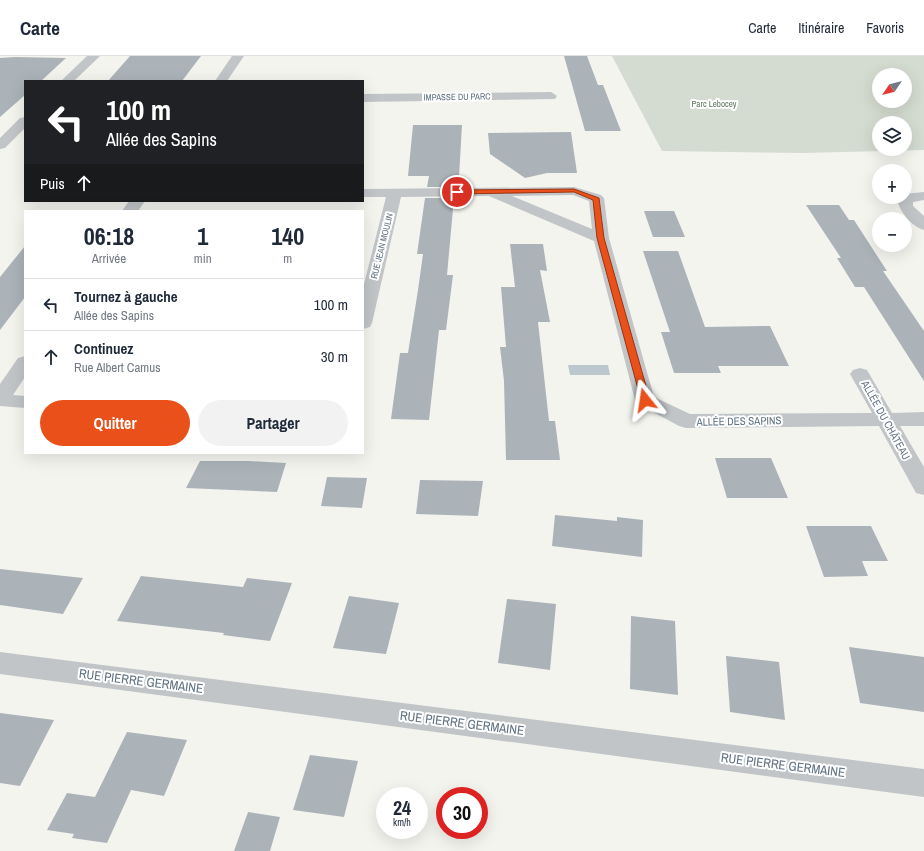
<!DOCTYPE html>
<html lang="fr">
<head>
<meta charset="utf-8">
<style>
	:root { --surface:#fff; --page:#f2f2f3; --text:#1f2937; --muted:#747a83; --line:#e0e1e3; --accent:#ea501a }
	body { margin:0; font-family:"Archivo Narrow",sans-serif; background:var(--page); color:var(--text); height:100vh; display:flex; flex-direction:column; font-size:15px; white-space:nowrap }
	* { box-sizing:border-box; margin:0 }
	p { font-size:13px; color:var(--muted) }
	.icon { flex:none; width:22px; height:22px; fill:none; stroke:currentColor; stroke-width:2; stroke-linecap:round; stroke-linejoin:round }
	.map { position:relative; flex:1; overflow:hidden }
	.side { position:absolute; left:24px; top:154px; width:340px; height:244px; display:flex; flex-direction:column; background:var(--surface); border-radius:0px; box-shadow:0 4px 16px #0002 }
	.side>* { flex:none }
	.banner { position:absolute; left:24px; top:24px; width:340px; height:122px; border-radius:0px; box-shadow:0 4px 16px #0002; background:#202124; color:#fff; overflow:hidden }
	.needle { width:26px; rotate:235deg }
	.tools { position:absolute; left:872px; top:12px; display:grid; gap:8px }
	.tools a { display:grid; place-items:center; width:40px; height:40px; border-radius:50%; background:var(--surface); box-shadow:0 4px 16px #0002; font-size:20px }
	.speed { position:absolute; left:376px; top:731px; display:flex; gap:8px; font-size:20px; font-weight:700; text-align:center }
	.speed>* { display:grid; place-content:center; width:52px; height:52px; border-radius:50%; background:var(--surface); box-shadow:0 4px 16px #0002; line-height:1 }
	.speed small { font-size:10px; font-weight:400 }
	.speed .limit { border:6px solid #d22; background:#fff; color:#111 }
	.pin { position:absolute; display:grid; place-items:center; width:34px; height:34px; color:#fff; margin:-17px; border:2px solid #fff; border-radius:50%; box-shadow:0 1px 4px #0007 }
	.me { position:absolute; width:44px; margin:-22px; rotate:345deg; stroke-linejoin:round; filter:drop-shadow(0 0 3px #0008) }
	.turn { display:flex; align-items:center; gap:14px; height:84px; padding:0 16px; font-size:18px }
	.turn .icon { width:52px; height:52px; stroke-width:2.5 }
	.turn b { display:block; font-size:28px; line-height:34px }
	.then { display:flex; align-items:center; height:38px; padding:0 16px; background:#0003; gap:8px; font-size:15px }
	.eta { display:flex; justify-content:space-evenly; align-items:center; height:68px; text-align:center }
	.eta b { font-size:24px; font-weight:800; line-height:28px }
	.primary-button { display:flex; gap:8px; margin-top:auto; padding:8px 16px }
	.primary-button a { flex:1; height:46px; border-radius:24px; background:var(--accent); color:#fff; font-size:16px; font-weight:800; line-height:46px; text-align:center }
	.primary-button a+a { background:var(--page); color:var(--text) }
	ul { padding:0; list-style:none }
	li { display:flex; align-items:center; gap:12px; height:52px; padding:0 16px; border-top:1px solid var(--line) }
	li div { flex:1 }
	li b { display:block; font-size:15px }
	li em { font-style:normal }
	header { display:flex; align-items:center; gap:24px; box-sizing:border-box; height:56px; padding:0 20px; background:var(--surface); border-bottom:1px solid var(--line) }
	header strong { font-size:19px }
	nav { display:flex; gap:22px; margin-inline-start:auto; font-size:14px }
	.map>svg:first-child { display:block }
	.green { fill:#d4dbd0; fill-rule:evenodd }
	.water { fill:#bbc7cc }
	.building { fill:#abb2b8 }
	.lines { fill:none; stroke-linecap:round; stroke-linejoin:round }
	.street { fill:#c1c5c8; fill-rule:evenodd }
	.route { fill:#ea501a; stroke:#983411 }
	.labels { text-anchor:middle; dominant-baseline:central; stroke-width:4; stroke-linejoin:round; paint-order:stroke }
	.far-street-label { font-size:9px; fill:#617282; stroke:#fff }
	.far-park-label { font-size:9px; fill:#657961; stroke:#fff }
	.street-label { font-size:11px; fill:#617282; stroke:#fff }
	.near-street-label { font-size:13px; fill:#617282; stroke:#fff }
</style>
</head>
<body>
<header>
<strong>Carte</strong>
<nav><a>Carte</a><a>Itinéraire</a><a>Favoris</a></nav>
</header>
<div class="map">
<svg width="924" height="795" viewBox="0 0 924 795">
	<rect width="100%" height="100%" fill="#f4f4ef"/>
	<path class="green" d="M612,0h312v94l-121,3 -141,-2zM879,19h26v26h-26zM879,67h26v26h-26z"/>
	<polygon class="water" points="568,309 608,309 610,319 570,319"/>
	<g class="building">
		<polygon points="130,0 201,0 182,25 108,25"/>
		<polygon points="564,0 587,0 598,29 603,29 621,75 585,75"/>
		<polygon points="15,1 66,2 41,25 25,25 25,39 0,61 0,2"/>
		<polygon points="413,69 462,69 459,121 456,121 455,131 427,131 429,120 408,120"/>
		<polygon points="571,76 577,117 547,117 525,122 490,98 488,77"/>
		<polygon points="425,142 454,142 447,219 453,219 446,274 439,274 429,364 391,363 400,297 408,297 418,234 423,198 417,198"/>
		<polygon points="806,149 839,149 849,164 854,164 887,215 883,215 924,275 924,325 864,231 855,231 837,202 841,202"/>
		<polygon points="644,155 674,155 685,181 653,181"/>
		<polygon points="510,188 543,188 547,215 540,214 550,266 538,266 549,365 555,365 560,404 506,404 504,325 500,291 506,291 501,231 515,231"/>
		<polygon points="25,190 25,241 0,274 0,221"/>
		<polygon points="643,195 678,195 705,271 770,270 789,310 718,310 721,317 674,317 661,276 670,276"/>
		<polygon points="715,402 771,402 788,442 727,442"/>
		<polygon points="200,405 249,405 286,407 277,436 186,432"/>
		<polygon points="327,421 367,422 362,452 321,450"/>
		<polygon points="420,424 483,425 478,460 416,458"/>
		<polygon points="555,459 617,465 617,461 643,464 642,501 552,490"/>
		<polygon points="806,470 871,470 888,505 862,505 868,520 824,521"/>
		<polygon points="0,513 83,522 63,558 0,549"/>
		<polygon points="141,520 243,531 247,522 292,527 270,585 223,579 224,577 117,565"/>
		<polygon points="349,540 399,547 386,598 333,592"/>
		<polygon points="507,543 556,548 550,614 498,607"/>
		<polygon points="631,560 675,565 678,639 630,633"/>
		<polygon points="849,591 924,601 924,656 860,647"/>
		<polygon points="726,600 779,606 785,664 730,656"/>
		<polygon points="0,657 54,664 20,730 0,727"/>
		<polygon points="127,676 187,684 164,740 131,734 107,787 72,782 74,778 47,774 67,737 95,741"/>
		<polygon points="310,699 358,705 344,761 293,754"/>
		<polygon points="248,756 280,761 270,795 234,795"/>
	</g>
	<g class="lines">
		<g class="street">
			<polygon points="87,0 100,0 74,25 61,25"/>
			<polygon points="232,0 244,0 227,25 215,25"/>
			<polygon points="551,36 557,40 555,43 363,46 363,38"/>
			<polygon points="25,61 25,72 5,92 0,93 0,82 20,62"/>
			<path d="M574,131l27,8 3,3 5,40 45,159 36,17 182,-1 -22,-39 3,-4 7,-2 7,2 25,43 32,-1v14h-24l24,41v28l-8,-2 -37,-67 -193,2 -7,-2 -41,-22 -3,-4 -41,-159 -105,-45 -88,1 -29,126 -2,4 -7,2v-41l23,-91h-23v-8zM573,139l16,6 3,28 -80,-33z"/>
			<path d="M924,136v8l-11,2v4l11,10v14c-12,-3 -25,-19 -27,-31l2,-2h6v-3z"/>
			<polygon points="129,145 145,145 138,155 122,155"/>
			<polygon points="25,300 25,321 13,339 25,340 25,352 0,350 0,328 18,302"/>
			<polygon points="0,596 924,713 924,741 0,618"/>
		</g>
	</g>
	<polygon class="route" points="574,133 599,142 604,182 650,344 648,346 642,346 641,344 597,182 593,144 574,136 457,138 454,136 457,134"/>
	<g class="labels">
		<g class="far-street-label">
			<text transform="translate(457 41) rotate(-1)">IMPASSE DU PARC</text>
			<text transform="translate(382 190) rotate(-76)">RUE JEAN MOULIN</text>
		</g>
		<g class="far-park-label">
			<text x="714" y="48">Parc Lebocey</text>
		</g>
		<g class="street-label">
			<text transform="translate(886 364) rotate(61)">ALLÉE DU CHÂTEAU</text>
			<text transform="translate(739 365) rotate(-1)">ALLÉE DES SAPINS</text>
		</g>
		<g class="near-street-label">
			<text transform="translate(141 625) rotate(7)">RUE PIERRE GERMAINE</text>
			<text transform="translate(462 667) rotate(7)">RUE PIERRE GERMAINE</text>
			<text transform="translate(783 709) rotate(7)">RUE PIERRE GERMAINE</text>
		</g>
	</g>
</svg>
<div class="tools">
<a><svg class="needle" viewBox="-14 -14 28 28"><path d="M0-13l5 13h-10z" fill="#e53935"/><path d="M0 13l5-13h-10z" fill="#747a83"/></svg></a>
<a><svg class="icon" aria-label="layers" viewBox="0 0 24 24"><path d="M12 4l9 5-9 5-9-5zM3 14l9 5 9-5"/></svg></a>
<a>+</a>
<a>−</a>
</div>
<div class="speed"><div>24<small>km/h</small></div><div class="limit">30</div></div>
<div class="pin" style="left:457px;top:136px;background:#d93025"><svg class="icon" aria-label="arrive" viewBox="0 0 24 24"><path d="M6 21V4h12l-3 4 3 4H6"/></svg></div>
<svg class="me" style="left:645px;top:344px" viewBox="-20 -20 40 40"><path d="M0-17L14 15 0 8-14 15z" fill="#ea501a" stroke="#fff" stroke-width="4"/></svg>
<div class="banner">
<div class="turn"><svg class="icon" aria-label="left" viewBox="0 0 24 24"><path d="M17 20v-9H6M10 6l-5 5 5 5"/></svg><div><b>100 m</b>Allée des Sapins</div></div>
<div class="then">Puis<svg class="icon" aria-label="ahead" viewBox="0 0 24 24"><path d="M12 20V5M6 11l6-6 6 6"/></svg></div>
</div>
<section class="side">
<div class="eta">
<div><b>06:18</b><p>Arrivée</p></div>
<div><b>1</b><p>min</p></div>
<div><b>140</b><p>m</p></div>
</div>
<ul>
<li><svg class="icon" aria-label="left" viewBox="0 0 24 24"><path d="M17 20v-9H6M10 6l-5 5 5 5"/></svg><div><b>Tournez à gauche</b><p>Allée des Sapins</p></div><em>100 m</em></li>
<li><svg class="icon" aria-label="ahead" viewBox="0 0 24 24"><path d="M12 20V5M6 11l6-6 6 6"/></svg><div><b>Continuez</b><p>Rue Albert Camus</p></div><em>30 m</em></li>
</ul>
<div class="primary-button"><a>Quitter</a><a>Partager</a></div>
</section>
</div>
</body>
</html>
